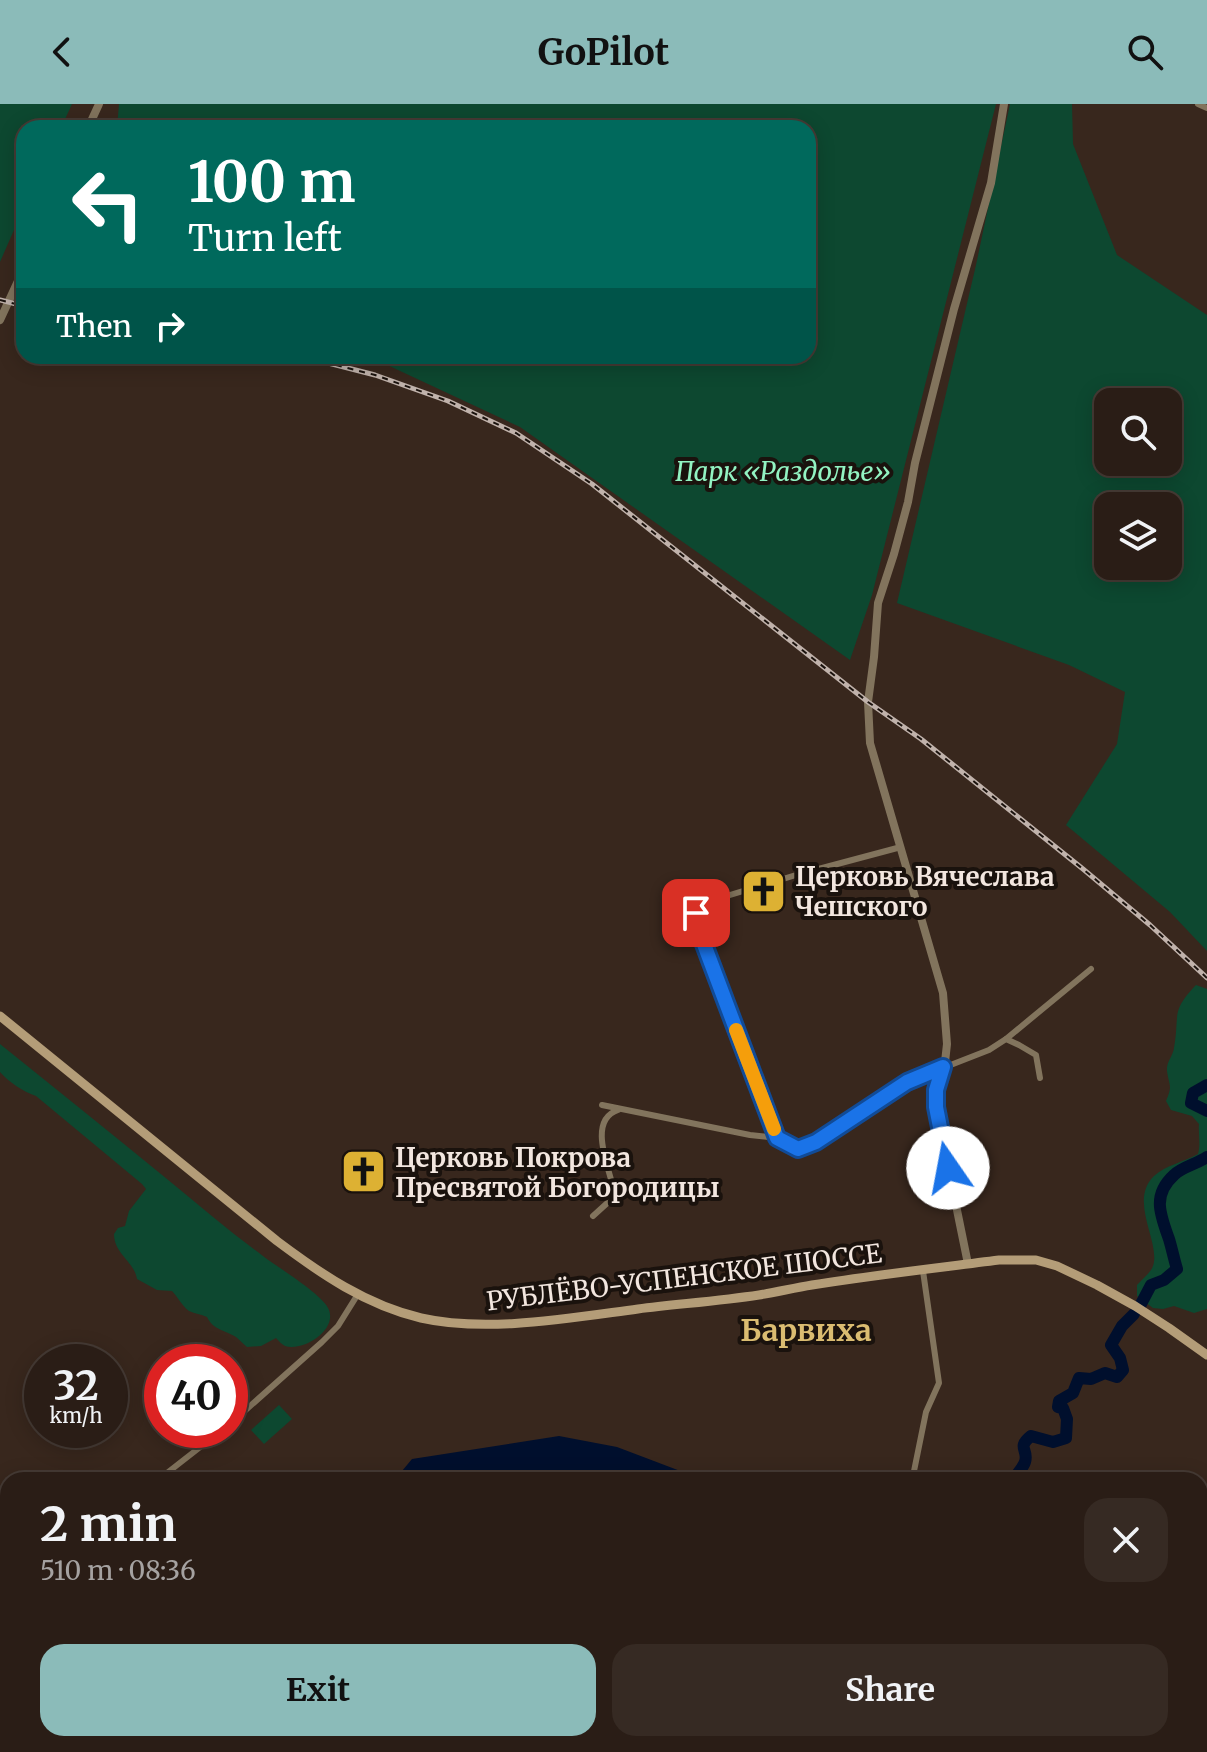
<!DOCTYPE html>
<html lang="en">
<head>
<meta charset="utf-8">
<style>
	:root { --surface:#2a1d16; --page:#362a23; --text:#f1f3f6; --muted:#a5a2a1; --line:#463b35; --accent:#8bbbb9 }
	body { margin:0; font-family:Merriweather,serif; background:var(--page); color:var(--text); height:100vh; display:flex; flex-direction:column; font-size:30px; white-space:nowrap }
	* { box-sizing:border-box; margin:0 }
	p { font-size:26px; color:var(--muted) }
	.icon { flex:none; width:44px; height:44px; fill:none; stroke:currentColor; stroke-width:2; stroke-linecap:round; stroke-linejoin:round }
	.map { position:relative; flex:1; overflow:hidden }
	.drawer { position:absolute; left:0px; top:1368px; width:1208px; height:280px; display:flex; flex-direction:column; background:var(--surface); border-radius:24px 24px 0 0; box-shadow:0 4px 20px #0003,0 0 0 2px var(--line) }
	.drawer>* { flex:none }
	.hud { position:absolute; left:16px; top:16px; width:800px; height:244px; border-radius:24px; box-shadow:0 4px 20px #0003,0 0 0 2px var(--line); background:#00695c; color:#fff; overflow:hidden }
	.fabs { position:absolute; left:1094px; top:284px; display:grid; gap:16px }
	.fabs a { display:grid; place-items:center; width:88px; height:88px; border-radius:16px; background:var(--surface); box-shadow:0 4px 20px #0003,0 0 0 2px var(--line); font-size:40px }
	.speed { position:absolute; left:24px; top:1240px; display:flex; gap:16px; font-size:40px; font-weight:700; text-align:center }
	.speed>* { display:grid; place-content:center; width:104px; height:104px; border-radius:50%; background:var(--surface); box-shadow:0 4px 20px #0003,0 0 0 2px var(--line); line-height:1 }
	.speed small { font-size:20px; font-weight:400 }
	.speed .limit { border:12px solid #d22; background:#fff; color:#111 }
	.pin { position:absolute; display:grid; place-items:center; width:68px; height:68px; color:#fff; margin:-34px; border-radius:16px; box-shadow:0 4px 12px #0006 }
	.me { position:absolute; width:88px; margin:-44px; rotate:348deg; stroke-linejoin:round; filter:drop-shadow(0 0 6px #0008) }
	.turn { display:flex; align-items:center; gap:28px; height:168px; padding:0 40px; font-size:36px }
	.turn .icon { width:104px; height:104px; stroke-width:2.5 }
	.turn b { display:block; font-size:56px; line-height:68px }
	.then { display:flex; align-items:center; height:76px; padding:0 40px; background:#0003; gap:16px; font-size:30px }
	.round { display:grid; place-items:center; flex:none; width:84px; height:84px; border-radius:24px; background:var(--page) }
	.head { display:flex; align-items:center; justify-content:space-between; height:136px; padding:0 40px }
	h1 { font-size:48px; font-weight:700; line-height:60px }
	.primary-button { display:flex; gap:16px; margin-top:auto; padding:16px 40px }
	.primary-button a { flex:1; height:92px; border-radius:24px; background:var(--accent); color:#111; font-size:32px; font-weight:700; line-height:92px; text-align:center }
	.primary-button a+a { background:var(--page); color:var(--text) }
	header { display:flex; justify-content:space-between; align-items:center; height:104px; padding:0 40px; background:var(--accent); color:#111; font-size:36px; font-weight:700 }
	.map>svg:first-child { display:block }
	.green { fill:#0d4830; fill-rule:evenodd }
	.water { fill:#000f2d }
	.lines { fill:none; stroke-linecap:round; stroke-linejoin:round }
	.river { stroke:#000f2d; stroke-width:12 }
	.minor { stroke:#82745d; stroke-width:6 }
	.tertiary { stroke:#82745d; stroke-width:8 }
	.secondary { stroke:#b49d78; stroke-width:9 }
	.rail-casing { stroke:#c0b2ab; stroke-width:5 }
	.rail { stroke:#1a120d; stroke-width:2; stroke-dasharray:6; stroke-linecap:butt }
	.route-casing { stroke:#114b97; stroke-width:20 }
	.route { stroke:#1a73e8; stroke-width:14 }
	.slow { stroke:#f59e0b; stroke-width:14 }
	.labels { text-anchor:middle; dominant-baseline:central; stroke-width:8; stroke-linejoin:round; paint-order:stroke }
	.park-label { font-size:26px; font-style:italic; fill:#92f3c2; stroke:#1a120d }
	.poi-label { font-size:26px; font-weight:bold; fill:#f2e6df; stroke:#1a120d; text-anchor:start }
	.street-label { font-size:26px; fill:#f2e6df; stroke:#1a120d }
	.quarter-label { font-size:30px; font-weight:bold; fill:#dabc71; stroke:#1a120d }
</style>
</head>
<body>
<header><svg class="icon" aria-label="back" viewBox="0 0 24 24"><path d="M15 5l-7 7 7 7"/></svg>GoPilot<svg class="icon" aria-label="search" viewBox="0 0 24 24"><circle cx="10" cy="10" r="6"/><path d="M15 15l6 6"/></svg></header>
<div class="map">
<svg width="1207" height="1648" viewBox="0 0 1207 1648">
	<rect width="100%" height="100%" fill="#38271d"/>
	<g class="green">
		<polygon points="0,0 72,0 61,24 24,24 24,103 0,158"/>
		<polygon points="119,0 996,0 872,491 850,556 520,323 383,259 347,252 808,252 808,24 117,24"/>
		<path d="M1010,0h62l1,40 44,111 90,60v636l-37,-39 -104,-87 51,-81 8,-52 -56,-27 -172,-62 79,-338zM1108,298h60v60h-60zM1108,402h60v60h-60z"/>
		<path d="M1196,881l11,4v320l-13,4 -20,-7 -11,3 -10,-1 -16,-12v-11c5,-6 13,-11 16,-19 8,-24 -25,-65 1,-90 12,-11 30,-14 44,-22 3,-11 0,-20 1,-30l-7,-8 -21,-6 -5,-9c7,-16 3,-15 1,-30 -1,-9 6,-15 7,-23 6,-33 -4,-36 22,-63z"/>
		<path d="M0,940c56,45 112,90 167,135 32,26 63,53 96,77 14,11 61,39 66,54 8,21 -27,42 -44,36 -4,-2 -6,-5 -9,-8l-15,8 -14,1c-4,-3 -7,-7 -11,-10 -11,-7 -23,-7 -29,-20 -6,-3 -12,-3 -18,-6 -7,-5 -11,-14 -17,-20l-15,-1 -20,-11c-3,-18 -23,-25 -23,-45l4,-6 7,-2 4,-15 17,-22 -4,-5 -106,-88c-14,-5 -26,-13 -36,-24z"/>
		<polygon points="279,1301 292,1315 264,1340 251,1326"/>
		<polygon points="207,1640 843,1640 849,1648 202,1648"/>
	</g>
	<g class="water">
		<polygon points="559,1332 617,1343 704,1376 352,1376 367,1370 402,1367 412,1355"/>
		<polygon points="48,1640 207,1640 202,1648 41,1648"/>
		<polygon points="843,1640 1033,1640 1038,1648 849,1648"/>
	</g>
	<g class="lines">
		<g class="river">
			<polyline points="1207,981 1193,989 1191,999 1207,1007"/>
			<path d="M1141,1200l10,-19 13,-5 13,-11c-3,-10 -5,-20 -8,-30 -9,-25 -17,-44 5,-64 8,-8 23,-11 33,-18"/>
			<path d="M1014,1376c3,-7 9,-12 11,-18 4,-13 -9,-14 6,-26l22,6 13,-4 1,-19 -4,-11 -5,-1 1,-6 14,-8 6,-15 12,1 14,-6 12,4 6,-7 -3,-12 -9,-13 11,-19 12,-12"/>
		</g>
		<g class="minor">
			<polyline points="1198,0 1207,4"/>
			<polyline points="1006,935 1091,865"/>
			<polyline points="602,1001 750,1031 777,1034 798,1045 816,1038 907,978 989,946 1006,935 1019,941 1036,951 1040,974"/>
			<polyline points="777,1034 699,827 696,809 707,798 796,771 901,743"/>
			<path d="M593,1112l22,-20c-3,-23 -30,-75 3,-86"/>
			<polyline points="230,1320 322,1238 338,1222 358,1190"/>
			<polyline points="158,1376 222,1326"/>
			<polyline points="905,1376 913,1372 926,1308 939,1279 923,1167"/>
			<polyline points="0,1474 8,1467"/>
		</g>
		<g class="tertiary">
			<polyline points="88,24 99,0"/>
			<polyline points="0,216 24,164"/>
			<polyline points="968,1160 936,1003 936,986 945,958 947,940 943,889 870,639 868,598 874,553 878,499 894,450 908,398 915,359 954,205 991,79 1004,0"/>
		</g>
		<path class="secondary" d="M0,912l277,225c44,33 89,64 144,77 66,15 149,0 217,-9 40,-5 81,-8 121,-14 18,-3 35,-7 53,-10 62,-10 125,-17 187,-25h37l21,6 40,19 38,21 34,22 38,27"/>
		<defs>
			<g id="rail">
				<polyline points="0,196 24,202"/>
				<polyline points="301,252 375,271 448,297 516,329 592,380 868,598 921,635 1083,765 1150,821 1207,874"/>
			</g>
		</defs>
		<use href="#rail" class="rail-casing"/>
		<use href="#rail" class="rail"/>
	</g>
	<g class="lines">
		<defs>
			<polyline id="route" points="696,809 699,827 777,1034 798,1045 816,1038 907,978 943,963 936,986 936,1003 948,1064"/>
		</defs>
		<use href="#route" class="route-casing"/>
		<use href="#route" class="route"/>
		<polyline class="slow" points="736,926 774,1025"/>
	</g>
	<defs>
		<symbol id="church-square" viewBox="-11 -11 22 22"><rect x="-9" y="-9" width="18" height="18" rx="4" fill="#ddb133" stroke="#1a120d"/><path d="M-1.2-6h2.4v3.5h3.3v2.4h-3.3V6h-2.4V-.1h-3.3v-2.4h3.3Z" fill="#111"/></symbol>
	</defs>
	<g fill-rule="evenodd">
		<use href="#church-square" x="738" y="762" width="51" height="51"/>
		<use href="#church-square" x="338" y="1042" width="51" height="51"/>
	</g>
	<g class="labels">
		<g class="park-label">
			<text x="783" y="367">Парк «Раздолье»</text>
		</g>
		<g class="poi-label">
			<text x="795" y="772">Церковь Вячеслава<tspan x="795" dy="30">Чешского</tspan></text>
			<text x="395" y="1053">Церковь Покрова<tspan x="395" dy="30">Пресвятой Богородицы</tspan></text>
		</g>
		<g class="street-label">
			<text transform="translate(684 1173) rotate(-7)">РУБЛЁВО-УСПЕНСКОЕ ШОССЕ</text>
		</g>
		<g class="quarter-label">
			<text x="806" y="1226">Барвиха</text>
		</g>
	</g>
</svg>
<div class="fabs">
<a><svg class="icon" aria-label="search" viewBox="0 0 24 24"><circle cx="10" cy="10" r="6"/><path d="M15 15l6 6"/></svg></a>
<a><svg class="icon" aria-label="layers" viewBox="0 0 24 24"><path d="M12 4l9 5-9 5-9-5zM3 14l9 5 9-5"/></svg></a>
</div>
<div class="speed"><div>32<small>km/h</small></div><div class="limit">40</div></div>
<div class="pin" style="left:696px;top:809px;background:#d93025"><svg class="icon" aria-label="arrive" viewBox="0 0 24 24"><path d="M6 21V4h12l-3 4 3 4H6"/></svg></div>
<svg class="me" style="left:948px;top:1064px" viewBox="-20 -20 40 40"><circle r="19" fill="#fff"/><path d="M0-13L10 11 0 6-10 11z" fill="#1a73e8"/></svg>
<div class="hud">
<div class="turn"><svg class="icon" aria-label="left" viewBox="0 0 24 24"><path d="M17 20v-9H6M10 6l-5 5 5 5"/></svg><div><b>100 m</b>Turn left</div></div>
<div class="then">Then<svg class="icon" aria-label="right" viewBox="0 0 24 24"><path d="M7 20v-9h11M14 6l5 5-5 5"/></svg></div>
</div>
<section class="drawer">
<div class="head"><div><h1>2 min</h1><p>510 m · 08:36</p></div><a class="round"><svg class="icon" aria-label="close" viewBox="0 0 24 24"><path d="M6 6l12 12M18 6L6 18"/></svg></a></div>
<div class="primary-button"><a>Exit</a><a>Share</a></div>
</section>
</div>
</body>
</html>
